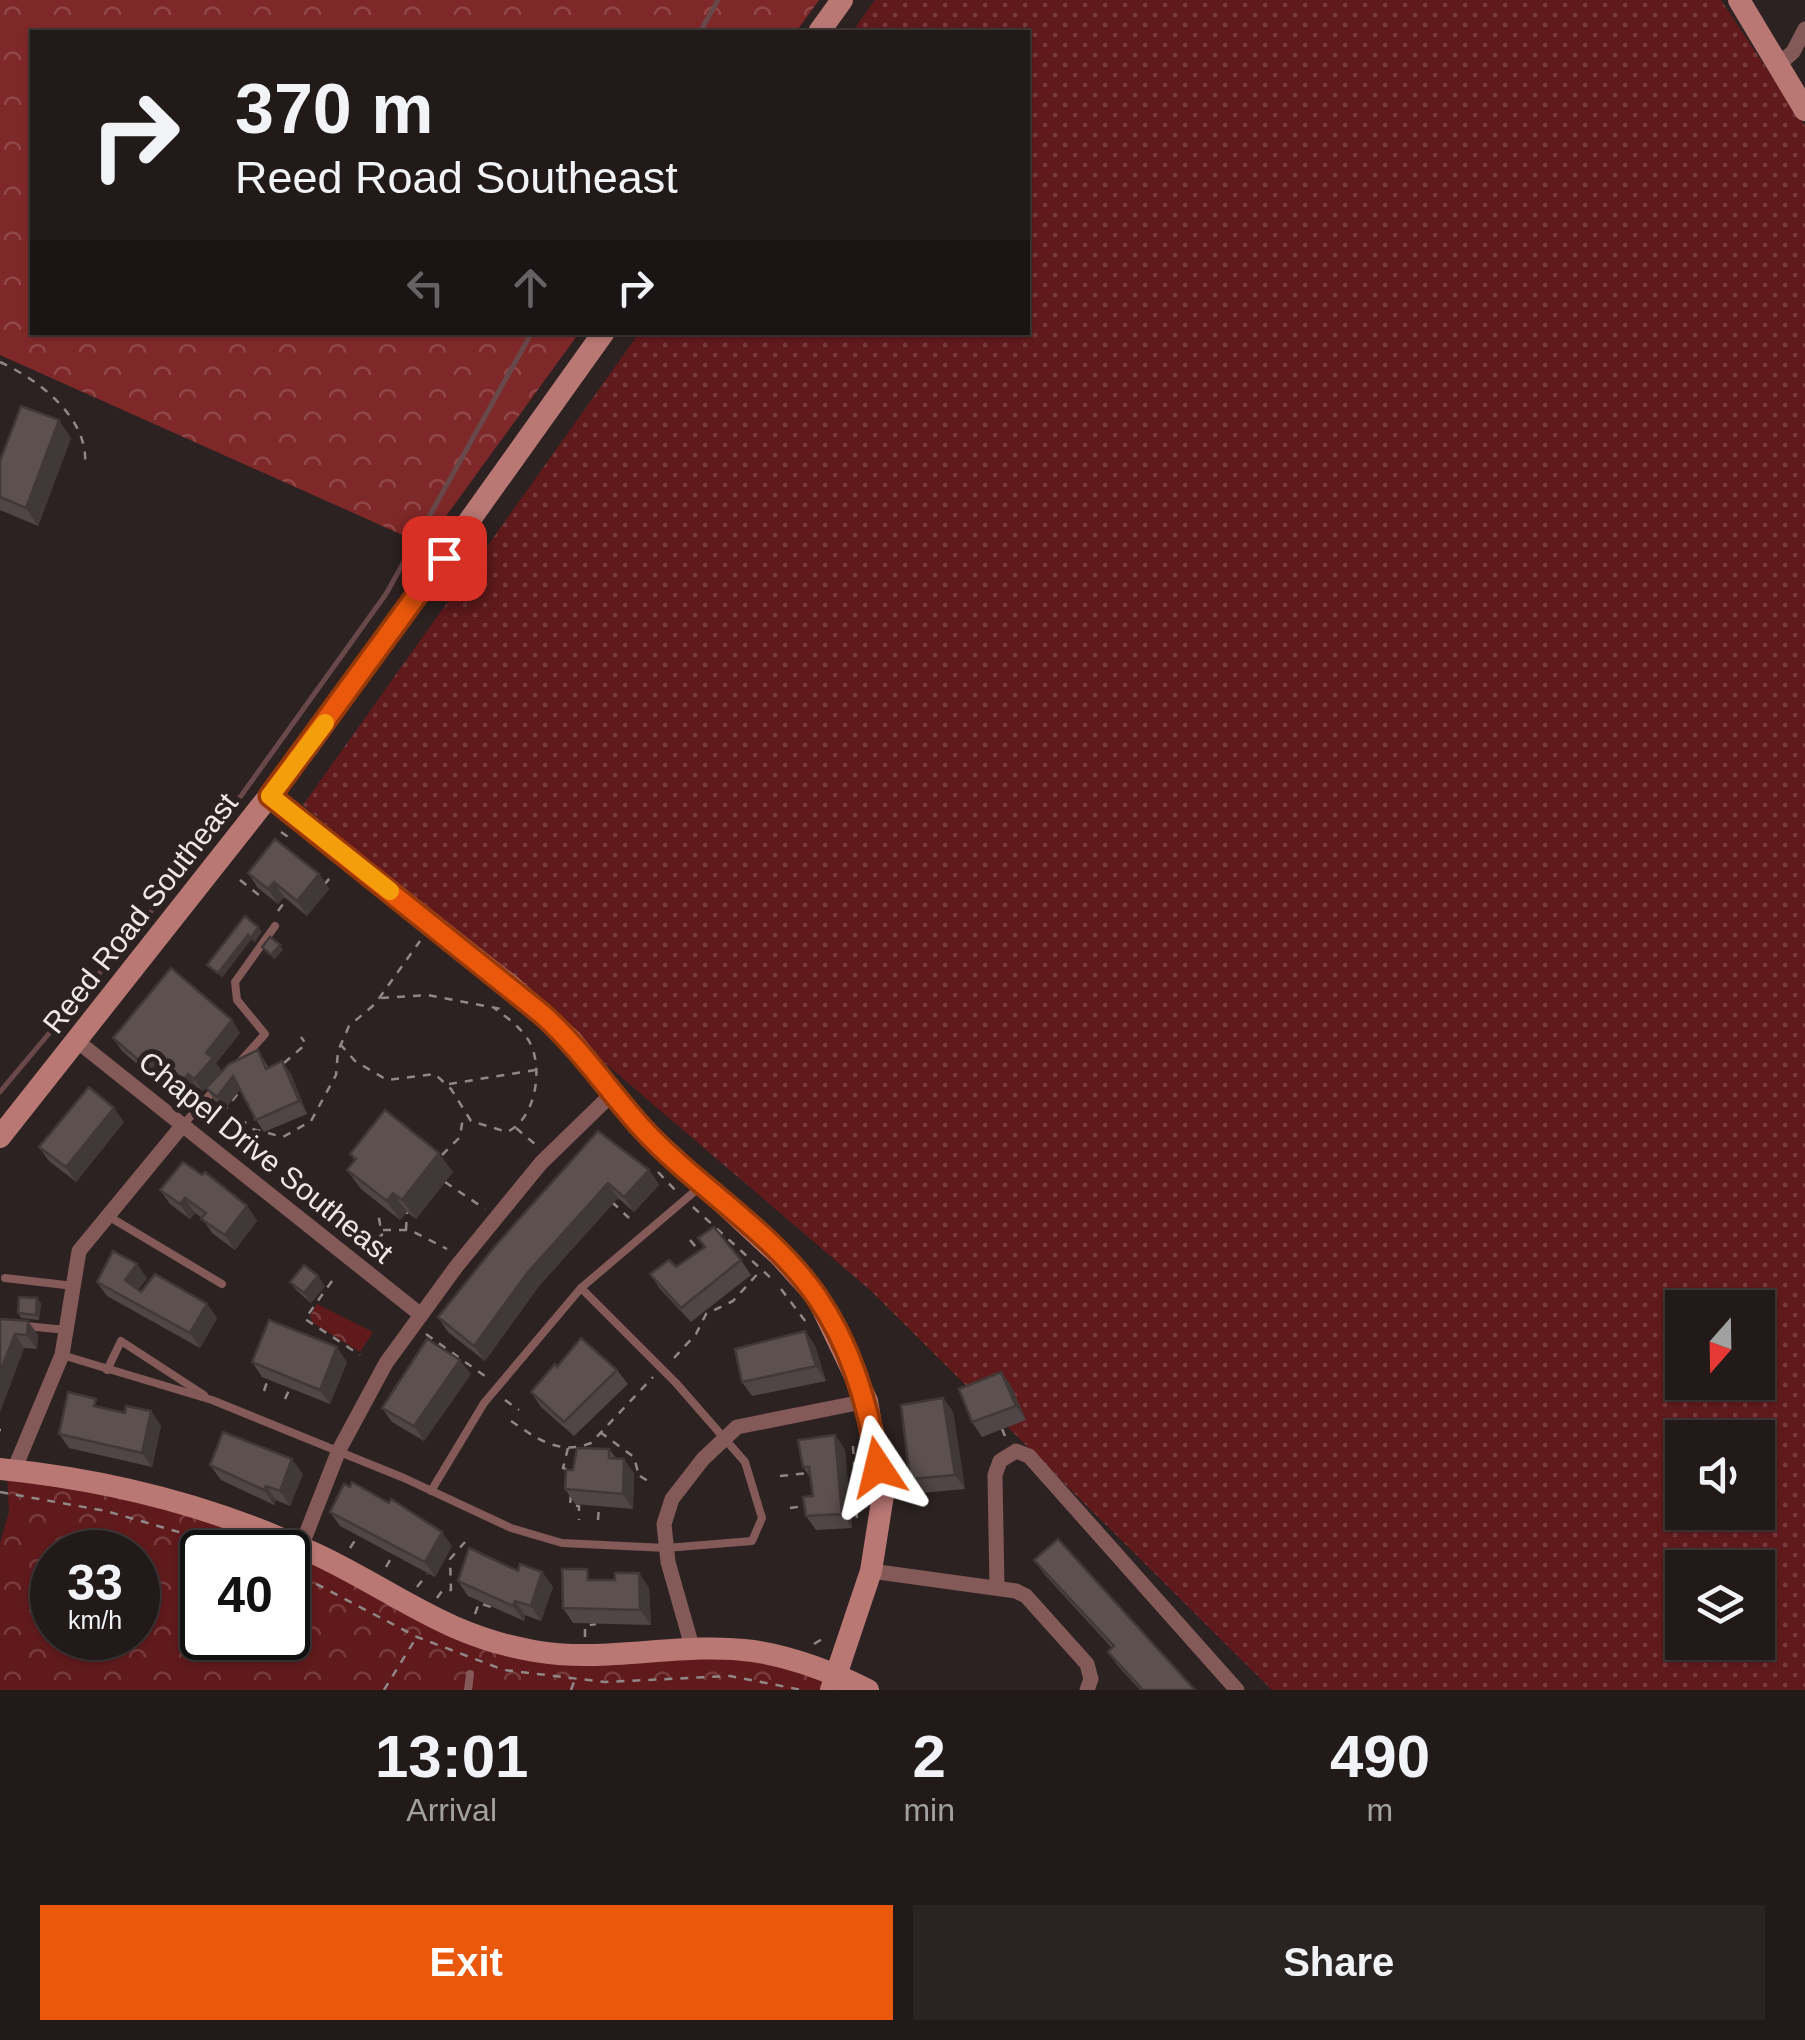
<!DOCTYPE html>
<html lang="en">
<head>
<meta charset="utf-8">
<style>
	:root { --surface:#211a19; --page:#292322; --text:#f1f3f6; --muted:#a2a1a2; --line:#3e3838; --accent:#ea580c }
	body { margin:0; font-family:Arial,sans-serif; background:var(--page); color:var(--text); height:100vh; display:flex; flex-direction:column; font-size:38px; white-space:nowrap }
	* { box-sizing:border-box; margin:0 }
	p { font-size:32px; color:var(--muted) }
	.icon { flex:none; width:55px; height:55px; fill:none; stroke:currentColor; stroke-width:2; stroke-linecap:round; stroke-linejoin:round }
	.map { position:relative; height:1690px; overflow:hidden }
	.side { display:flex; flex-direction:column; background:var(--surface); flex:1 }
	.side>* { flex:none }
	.banner { position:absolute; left:30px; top:30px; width:1000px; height:305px; border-radius:0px; box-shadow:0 2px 8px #0004,0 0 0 2px var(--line); background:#211a19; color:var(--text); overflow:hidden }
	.needle { width:65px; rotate:200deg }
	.buttons { position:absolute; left:1665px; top:1290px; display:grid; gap:20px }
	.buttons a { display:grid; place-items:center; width:110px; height:110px; border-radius:0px; background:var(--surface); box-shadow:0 2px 8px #0004,0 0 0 2px var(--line); font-size:50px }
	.speed { position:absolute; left:30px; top:1530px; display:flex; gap:20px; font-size:50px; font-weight:700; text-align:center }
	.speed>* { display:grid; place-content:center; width:130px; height:130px; border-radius:50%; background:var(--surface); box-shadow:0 2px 8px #0004,0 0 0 2px var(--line); line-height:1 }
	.speed small { font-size:25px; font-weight:400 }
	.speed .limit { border:5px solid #111; border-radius:15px; background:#fff; color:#111 }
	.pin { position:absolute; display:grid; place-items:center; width:85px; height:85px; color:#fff; margin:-42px; border-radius:20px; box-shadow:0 5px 15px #0006 }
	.me { position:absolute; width:110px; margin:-55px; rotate:350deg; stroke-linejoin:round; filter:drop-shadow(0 0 8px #0008) }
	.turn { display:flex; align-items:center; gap:35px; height:210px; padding:0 40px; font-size:45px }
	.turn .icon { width:130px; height:130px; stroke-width:2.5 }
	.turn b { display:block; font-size:70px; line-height:85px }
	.lanes { display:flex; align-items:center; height:95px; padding:0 40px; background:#0003; justify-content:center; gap:50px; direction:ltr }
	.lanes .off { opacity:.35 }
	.eta { display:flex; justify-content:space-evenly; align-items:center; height:170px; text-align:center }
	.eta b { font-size:60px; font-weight:800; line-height:70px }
	.button { display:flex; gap:20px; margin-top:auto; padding:20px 40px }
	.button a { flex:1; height:115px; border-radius:0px; background:var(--accent); color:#fff; font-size:40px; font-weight:800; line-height:115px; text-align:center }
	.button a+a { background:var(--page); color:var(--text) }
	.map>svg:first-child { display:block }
	.grass { fill:url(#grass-dots); fill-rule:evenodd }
	.forest { fill:url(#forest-crowns) }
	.park { fill:url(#park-crowns); fill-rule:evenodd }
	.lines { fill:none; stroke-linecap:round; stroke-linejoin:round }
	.stream { stroke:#69484a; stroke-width:5 }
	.path { stroke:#908787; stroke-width:2.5; stroke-dasharray:8 8; stroke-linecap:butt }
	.lane { stroke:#835a58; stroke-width:8 }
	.street { stroke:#835a58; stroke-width:15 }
	.secondary { stroke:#b97874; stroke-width:22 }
	.wall { fill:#504645 }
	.shaded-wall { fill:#413938 }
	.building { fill:#5d5150; stroke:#413938; stroke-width:2.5 }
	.route-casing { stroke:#983908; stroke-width:25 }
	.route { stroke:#ea580c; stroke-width:18 }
	.slow { stroke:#f59e0b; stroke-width:18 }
	.labels { text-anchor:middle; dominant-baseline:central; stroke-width:10; stroke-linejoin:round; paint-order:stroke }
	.street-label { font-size:30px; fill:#efe8e8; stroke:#2c2221 }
</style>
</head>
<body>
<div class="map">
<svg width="1805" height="1690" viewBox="0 0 1805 1690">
	<defs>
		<pattern id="grass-dots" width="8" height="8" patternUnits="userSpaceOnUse" patternTransform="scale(2.5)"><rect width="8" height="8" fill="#601a1c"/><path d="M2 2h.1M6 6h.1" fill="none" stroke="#773b3d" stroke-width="1.8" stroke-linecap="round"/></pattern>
		<pattern id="forest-crowns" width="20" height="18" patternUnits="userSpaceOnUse" patternTransform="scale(2.5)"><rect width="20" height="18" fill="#7f2829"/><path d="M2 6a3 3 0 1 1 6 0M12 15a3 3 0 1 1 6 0" fill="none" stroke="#914748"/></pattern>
		<pattern id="park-crowns" width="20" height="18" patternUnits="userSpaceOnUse" patternTransform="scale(2.5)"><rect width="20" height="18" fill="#601a1c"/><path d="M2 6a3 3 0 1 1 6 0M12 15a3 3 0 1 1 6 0" fill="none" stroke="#773b3d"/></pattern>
	</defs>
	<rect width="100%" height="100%" fill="#2c2221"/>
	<path class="grass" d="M875,0h846l84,126v1564h-533l-402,-400 -567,-485 336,-472 389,-1v-300h-176zM1682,1308h76v74h-76zM1682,1438h76v74h-76zM1682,1568h76v74h-76z"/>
	<polygon class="forest" points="0,0 819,0 796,32 32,32 32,332 579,333 425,545 0,355"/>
	<g class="park">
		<polygon points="317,1304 373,1332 360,1352 313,1323 310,1316"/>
		<path d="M7,1470l144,25 383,156h148l155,23 -6,16h-831v-147l9,-31zM52,1552h86v86h-86zM202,1552h86v86h-86z"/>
	</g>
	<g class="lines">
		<g class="stream">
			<polyline points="700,32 718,0"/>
			<polyline points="0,1092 200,853 386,594 532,332"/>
		</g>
		<g class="path">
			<path d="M0,362c39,18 89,56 85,103"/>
			<polyline points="281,832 291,839"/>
			<polyline points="240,880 264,899"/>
			<polyline points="324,885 334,873"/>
			<polyline points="278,911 286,900"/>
			<polyline points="381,998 427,995 507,1010"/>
			<path d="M340,1044l15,17 32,19 48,-6 16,15 20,32 36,11c29,-13 37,-65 22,-91 -8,-13 -22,-24 -35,-33"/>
			<polyline points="284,1063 306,1044 301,1037"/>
			<polyline points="449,1084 535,1070"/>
			<polyline points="222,1113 240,1091"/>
			<polyline points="237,1125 283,1137 311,1121 336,1075 338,1051 349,1026 375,1004 420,941"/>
			<polyline points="239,1125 255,1119"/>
			<polyline points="516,1128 536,1145"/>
			<polyline points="442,1155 460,1137 463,1117"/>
			<polyline points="658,1172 676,1191"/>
			<polyline points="445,1182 485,1209"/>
			<polyline points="612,1202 629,1218"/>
			<polyline points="693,1207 772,1279"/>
			<polyline points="383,1230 410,1230 447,1249"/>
			<polyline points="406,1230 407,1212"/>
			<polyline points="690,1240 700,1252"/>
			<polyline points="363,1247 382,1235 378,1213"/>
			<polyline points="332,1281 305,1319 360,1355"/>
			<polyline points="781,1289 806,1322"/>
			<polyline points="426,1334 489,1379"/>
			<polyline points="674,1358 696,1334 706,1314 733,1301 762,1269"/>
			<polyline points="264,1391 268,1379"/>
			<polyline points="285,1399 290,1388"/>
			<polyline points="505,1400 519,1410"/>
			<path d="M511,1421c25,17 48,35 80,22l62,-66"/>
			<polyline points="1002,1429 1005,1436"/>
			<polyline points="0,1430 1,1430"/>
			<polyline points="600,1432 634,1457 639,1476"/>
			<polyline points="853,1446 857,1522"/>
			<polyline points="568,1448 563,1468 568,1470"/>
			<polyline points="640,1476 651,1483"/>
			<polyline points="780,1476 809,1473"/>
			<polyline points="0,1492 106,1511 248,1552"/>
			<polyline points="571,1495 570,1505 579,1506 579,1520"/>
			<polyline points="790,1508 804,1506"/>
			<polyline points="598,1520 599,1506"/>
			<polyline points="350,1548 358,1536"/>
			<polyline points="386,1567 394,1553"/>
			<polyline points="288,1569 417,1637 504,1670 605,1682 730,1676 802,1690"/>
			<polyline points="417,1587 427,1574"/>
			<polyline points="437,1598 442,1591 451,1590 450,1559 465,1542"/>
			<polyline points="475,1614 479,1603 491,1607"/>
			<polyline points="585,1637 585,1626 596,1624"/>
			<polyline points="814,1644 827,1636"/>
			<polyline points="384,1690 416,1638"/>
			<polyline points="571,1690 574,1682"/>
		</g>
		<g class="lane">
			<polyline points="239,1063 265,1034 237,1000 235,982 275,926"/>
			<polyline points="182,1126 216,1088"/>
			<polyline points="108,1216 222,1284"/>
			<polyline points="5,1278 74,1286"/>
			<polyline points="26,1326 66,1330"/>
			<polyline points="62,1355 212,1400 404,1478 511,1528 562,1543 666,1548 752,1541 762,1518 745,1462 676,1383 581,1288"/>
			<polyline points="107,1370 121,1341 204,1395"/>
			<polyline points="431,1491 484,1403 581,1288 701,1186"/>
			<polyline points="468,1690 470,1674"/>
		</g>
		<g class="street">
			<polyline points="1778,65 1793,52 1805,29"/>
			<polyline points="77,1041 421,1315"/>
			<polyline points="14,1470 62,1355 79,1251 182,1126"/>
			<polyline points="301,1547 339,1450 386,1363 456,1267 541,1163 614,1092"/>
			<polyline points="871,1571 1016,1591 1026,1596 1087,1664 1091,1679 1087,1690"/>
			<polyline points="997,1588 995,1475 1000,1461 1016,1451 1029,1456 1237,1690"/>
			<polyline points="693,1650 668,1562 664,1524 672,1499 703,1459 737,1427 867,1401"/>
		</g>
		<g class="secondary">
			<polyline points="1739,0 1805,110"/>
			<polyline points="819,32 842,0"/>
			<polyline points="270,796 512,987 571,1040 642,1128 780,1256 817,1297 867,1401 883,1495 871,1571 831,1690"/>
			<polyline points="0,1137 307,748 604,332"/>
			<path d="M0,1469c111,11 220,39 320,87 77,37 126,80 214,95 73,13 146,-10 219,0 40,6 79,21 115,39"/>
		</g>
	</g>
	<g class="wall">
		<polygon points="71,438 38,526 0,510 0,461"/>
		<polygon points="248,873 319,874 329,889 307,916 284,897 278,904 258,888"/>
		<polygon points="240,1033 216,1063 203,1091 197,1087 193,1092 166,1071 157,1081 122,1051 113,1038"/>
		<polygon points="258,1050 269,1068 291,1074 307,1114 264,1132 256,1120 240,1090 225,1109 215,1101 206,1088"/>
		<polygon points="124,1122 76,1182 49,1161 39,1147"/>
		<polygon points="598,1131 649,1170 659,1185 634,1212 618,1198 539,1286 485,1361 448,1332 438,1317"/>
		<polygon points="350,1154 453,1172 416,1219 407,1212 400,1220 361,1189 347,1170 355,1161"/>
		<polygon points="160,1190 247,1206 257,1221 235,1250 212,1233 202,1218 195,1213 190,1219 170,1204"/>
		<polygon points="704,1247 741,1260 751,1275 691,1322 660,1289 650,1274 676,1267"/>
		<polygon points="147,1278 138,1290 141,1292 207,1304 217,1318 200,1348 107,1296 97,1282"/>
		<polygon points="290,1282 325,1286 311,1303 297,1291"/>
		<polygon points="41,1303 39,1320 21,1318 18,1313"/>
		<polygon points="0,1319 28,1321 38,1335 37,1349 24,1348 0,1412"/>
		<polygon points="805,1331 815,1346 826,1381 752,1396 742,1382"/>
		<polygon points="252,1362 347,1362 330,1404 262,1377"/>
		<polygon points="557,1367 617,1370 628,1384 574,1436 541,1407 531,1392"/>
		<polygon points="1001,1372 1011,1386 1026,1420 982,1437 972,1422"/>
		<polygon points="471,1374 424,1441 392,1422 382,1408"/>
		<polygon points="943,1398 953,1412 965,1489 921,1493 910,1479"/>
		<polygon points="103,1408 125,1413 151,1411 161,1426 152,1467 69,1448 59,1434"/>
		<polygon points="835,1435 845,1450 852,1528 816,1530 806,1516 813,1496 810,1477 803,1467"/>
		<polygon points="609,1449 616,1458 634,1473 633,1509 575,1504 565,1489 573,1470"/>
		<polygon points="210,1465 303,1474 290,1506 276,1500 274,1505 221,1480"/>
		<polygon points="330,1512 452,1546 435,1577 340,1526"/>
		<polygon points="1034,1560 1195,1690 1140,1690 1118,1666 1108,1652 1112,1648 1045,1575"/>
		<polygon points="518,1571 542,1572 553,1587 541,1621 525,1615 524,1621 468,1596 458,1581"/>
		<polygon points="639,1573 649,1588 651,1625 573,1623 563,1608 615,1580"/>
	</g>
	<g class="shaded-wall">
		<polygon points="59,420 71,438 38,526 26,508"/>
		<polygon points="319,874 329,889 307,916 297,901"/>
		<polygon points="274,882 284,897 278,904 268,889"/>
		<polygon points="258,927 262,932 254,943 251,938"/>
		<polygon points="248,935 251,940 222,978 218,973"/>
		<polygon points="280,945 283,950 274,960 271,955"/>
		<polygon points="232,1020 240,1033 216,1063 222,1071 203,1091 194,1079 206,1053"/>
		<polygon points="157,1058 166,1071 157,1081 148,1068"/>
		<polygon points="282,1061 291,1074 307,1114 299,1101"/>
		<polygon points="188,1074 197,1087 193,1092 184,1080"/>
		<polygon points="233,1076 241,1088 225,1109 217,1097"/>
		<polygon points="114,1108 124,1122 76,1182 66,1167"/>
		<polygon points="439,1153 453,1172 416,1219 402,1200"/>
		<polygon points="649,1170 659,1185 634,1212 624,1197"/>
		<polygon points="608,1183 618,1198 539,1286 485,1361 474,1346 528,1272"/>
		<polygon points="393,1193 407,1212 400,1220 387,1201"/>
		<polygon points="185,1198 195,1213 190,1219 180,1204"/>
		<polygon points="247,1206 257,1221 235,1250 225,1235"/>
		<polygon points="137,1264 147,1278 135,1294 125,1280"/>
		<polygon points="318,1276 325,1286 311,1303 304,1293"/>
		<polygon points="37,1298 41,1303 39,1320 36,1315"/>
		<polygon points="207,1304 217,1318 200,1348 190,1333"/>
		<polygon points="28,1321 38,1335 37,1349 27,1335"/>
		<polygon points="805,1331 815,1346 826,1381 816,1366"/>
		<polygon points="15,1334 24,1348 0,1412 0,1372"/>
		<polygon points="337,1347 347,1362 330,1404 320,1390"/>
		<polygon points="460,1360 471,1374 424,1441 414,1426"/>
		<polygon points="1001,1372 1011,1386 1026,1420 1016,1406"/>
		<polygon points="943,1398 953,1412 965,1489 955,1475"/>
		<polygon points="151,1411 161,1426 152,1467 142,1453"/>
		<polygon points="835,1435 845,1450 852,1528 842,1514"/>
		<polygon points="292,1459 303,1474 290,1506 280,1491"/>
		<polygon points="624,1459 634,1473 633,1509 623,1494"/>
		<polygon points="266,1486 276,1500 274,1505 264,1490"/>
		<polygon points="442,1532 452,1546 435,1577 425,1562"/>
		<polygon points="542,1572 553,1587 541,1621 531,1606"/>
		<polygon points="639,1573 649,1588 651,1625 640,1610"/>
		<polygon points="515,1601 525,1615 524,1621 513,1606"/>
	</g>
	<g class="building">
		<polygon points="21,406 59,420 26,508 0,497 0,461"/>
		<polygon points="275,839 319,874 297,901 274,882 268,889 248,873"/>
		<polygon points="245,916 258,927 251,938 248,935 218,973 207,965"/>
		<polygon points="270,937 280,945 271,955 262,947"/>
		<polygon points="171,968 232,1020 206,1053 213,1058 194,1079 188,1074 184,1080 157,1058 148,1068 113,1038"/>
		<polygon points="258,1050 266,1069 282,1061 299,1101 256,1120 233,1076 217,1097 206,1088 229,1064"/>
		<polygon points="89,1087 114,1108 66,1167 39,1147"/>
		<polygon points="385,1110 439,1153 402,1200 393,1193 387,1201 347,1170 356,1159 350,1154"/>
		<polygon points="598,1131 649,1170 624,1197 608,1183 528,1272 474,1346 438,1317 495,1246"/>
		<polygon points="183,1162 202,1175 205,1172 247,1206 225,1235 201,1219 206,1213 185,1198 180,1204 160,1190"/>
		<polygon points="714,1227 741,1260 681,1308 650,1274 669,1260 676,1267 705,1247 698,1238"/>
		<polygon points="113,1251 137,1264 125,1280 141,1292 155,1274 207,1304 190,1333 97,1282"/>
		<polygon points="304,1265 318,1276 304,1293 290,1282"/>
		<polygon points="19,1297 37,1298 36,1315 18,1313"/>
		<polygon points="0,1319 28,1321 27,1335 15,1334 0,1372"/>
		<polygon points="269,1320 337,1347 320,1390 252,1362"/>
		<polygon points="805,1331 816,1366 742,1382 735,1349"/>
		<polygon points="581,1338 617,1370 564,1422 531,1392 555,1364 557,1367"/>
		<polygon points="427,1339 460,1360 414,1426 382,1408"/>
		<polygon points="1001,1372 1016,1406 972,1422 959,1389"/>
		<polygon points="68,1392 96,1399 94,1406 125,1413 126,1406 151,1411 142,1453 59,1434"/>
		<polygon points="943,1398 955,1475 910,1479 901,1405"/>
		<polygon points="223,1432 292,1459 280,1491 266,1486 264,1490 210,1465"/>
		<polygon points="835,1435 842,1514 806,1516 803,1497 813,1496 809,1467 803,1467 798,1440"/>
		<polygon points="577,1448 609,1449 609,1458 624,1459 623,1494 565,1489 566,1470 573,1470"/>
		<polygon points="352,1482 389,1503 391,1499 442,1532 425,1562 330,1512 344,1484 350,1487"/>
		<polygon points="1058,1539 1195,1690 1143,1690 1108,1652 1114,1646 1034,1560"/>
		<polygon points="469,1548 518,1571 520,1564 542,1572 531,1606 515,1601 513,1606 458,1581"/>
		<polygon points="562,1569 587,1569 588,1580 615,1580 615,1573 639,1573 640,1610 563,1608"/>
	</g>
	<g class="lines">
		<defs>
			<path id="route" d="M444,558l-174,238 272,218c38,34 66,76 100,114 54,59 129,102 175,169 35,51 52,110 61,170"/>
		</defs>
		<use href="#route" class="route-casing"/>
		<use href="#route" class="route"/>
		<polyline class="slow" points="325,723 270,796 390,891"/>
	</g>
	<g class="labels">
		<g class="street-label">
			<text transform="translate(140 913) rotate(-52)">Reed Road Southeast</text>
			<text transform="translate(266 1157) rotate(39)">Chapel Drive Southeast</text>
		</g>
	</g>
</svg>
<div class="buttons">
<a><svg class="needle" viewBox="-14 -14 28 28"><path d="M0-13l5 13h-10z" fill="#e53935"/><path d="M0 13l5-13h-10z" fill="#a2a1a2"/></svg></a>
<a><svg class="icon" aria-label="sound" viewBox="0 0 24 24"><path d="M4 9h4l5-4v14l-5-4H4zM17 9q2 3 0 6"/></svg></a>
<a><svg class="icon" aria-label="layers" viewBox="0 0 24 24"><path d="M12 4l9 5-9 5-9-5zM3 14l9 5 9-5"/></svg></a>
</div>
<div class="speed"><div>33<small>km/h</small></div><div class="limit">40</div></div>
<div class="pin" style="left:444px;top:558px;background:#d93025"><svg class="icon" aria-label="arrive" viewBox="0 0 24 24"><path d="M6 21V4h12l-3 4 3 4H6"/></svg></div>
<svg class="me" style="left:878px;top:1467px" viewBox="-20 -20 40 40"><path d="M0-17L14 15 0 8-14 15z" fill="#ea580c" stroke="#fff" stroke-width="4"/></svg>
<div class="banner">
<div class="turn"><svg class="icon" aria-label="right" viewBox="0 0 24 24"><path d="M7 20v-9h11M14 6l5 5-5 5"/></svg><div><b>370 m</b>Reed Road Southeast</div></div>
<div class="lanes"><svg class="icon off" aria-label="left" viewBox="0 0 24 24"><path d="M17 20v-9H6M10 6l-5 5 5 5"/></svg><svg class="icon off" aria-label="ahead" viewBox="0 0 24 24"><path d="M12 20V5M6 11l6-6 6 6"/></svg><svg class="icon" aria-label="right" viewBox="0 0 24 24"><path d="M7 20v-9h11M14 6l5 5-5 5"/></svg></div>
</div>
</div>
<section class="side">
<div class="eta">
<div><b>13:01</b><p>Arrival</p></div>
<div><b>2</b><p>min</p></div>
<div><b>490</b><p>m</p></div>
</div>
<div class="button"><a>Exit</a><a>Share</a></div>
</section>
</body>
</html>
